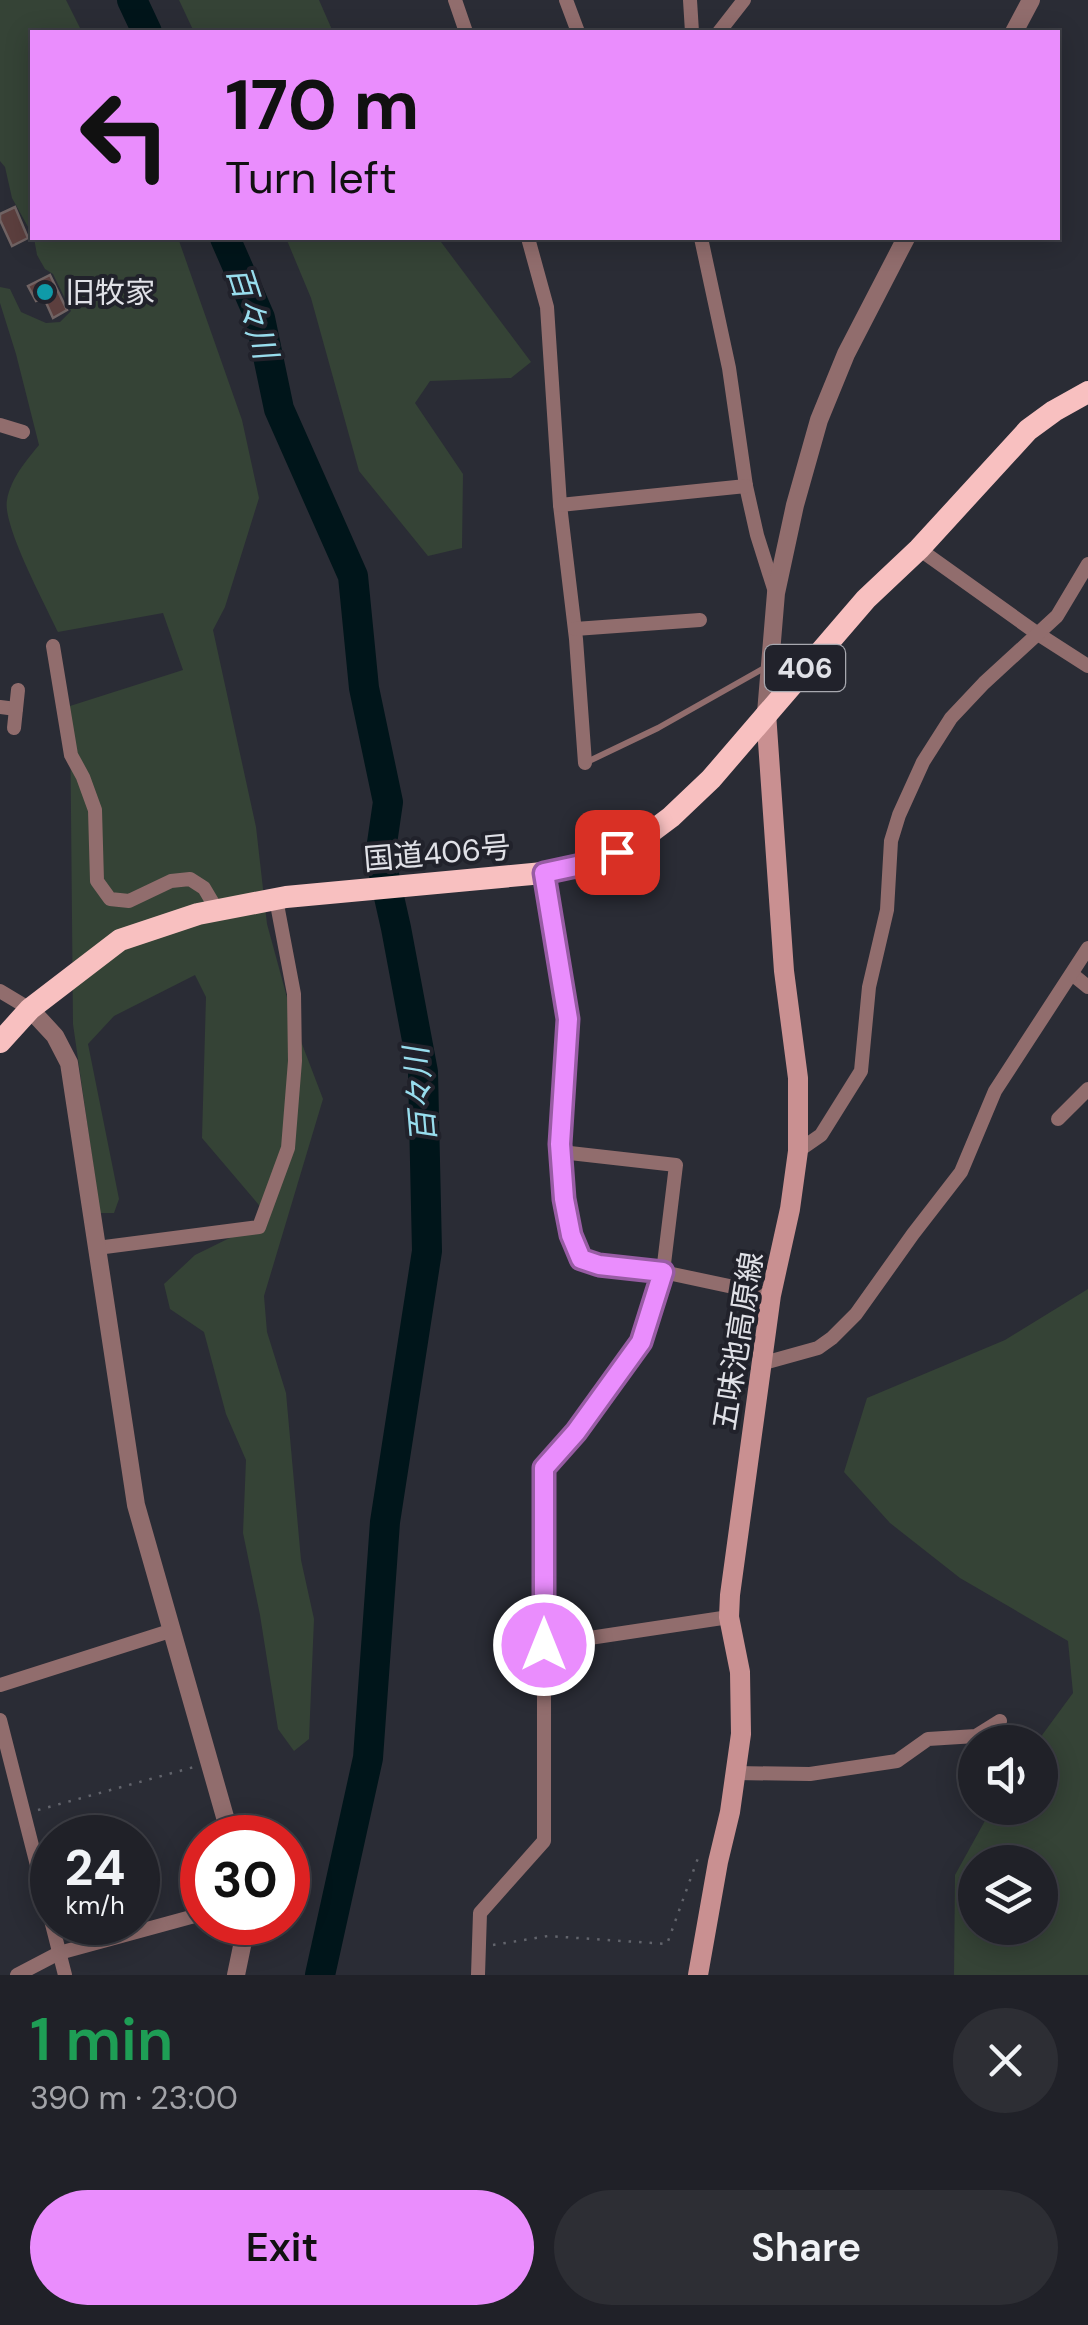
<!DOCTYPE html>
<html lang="en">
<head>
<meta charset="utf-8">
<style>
	:root { --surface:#202128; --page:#2d2e34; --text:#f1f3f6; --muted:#a2a3a8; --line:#3d3e45; --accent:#ea8dfd }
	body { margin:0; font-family:"DM Sans","Noto Sans JP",sans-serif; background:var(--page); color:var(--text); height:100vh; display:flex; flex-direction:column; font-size:38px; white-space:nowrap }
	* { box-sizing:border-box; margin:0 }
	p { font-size:32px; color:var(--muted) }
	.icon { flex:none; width:55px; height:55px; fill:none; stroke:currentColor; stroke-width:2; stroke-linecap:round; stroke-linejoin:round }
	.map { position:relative; height:1975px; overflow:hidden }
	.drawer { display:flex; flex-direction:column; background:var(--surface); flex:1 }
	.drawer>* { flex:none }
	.banner { position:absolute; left:30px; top:30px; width:1030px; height:210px; border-radius:0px; box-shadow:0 5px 25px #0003,0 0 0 2px var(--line); background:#ea8dfd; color:#111; overflow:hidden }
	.buttons { position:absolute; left:958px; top:1725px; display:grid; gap:20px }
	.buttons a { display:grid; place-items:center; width:100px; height:100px; border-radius:50%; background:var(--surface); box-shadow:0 5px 25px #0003,0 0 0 2px var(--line); font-size:50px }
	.speed { position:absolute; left:30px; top:1815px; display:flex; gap:20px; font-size:50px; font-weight:700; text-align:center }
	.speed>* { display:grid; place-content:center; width:130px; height:130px; border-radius:50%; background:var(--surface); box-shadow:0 5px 25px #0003,0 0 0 2px var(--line); line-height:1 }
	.speed small { font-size:25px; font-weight:400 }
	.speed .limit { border:15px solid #d22; background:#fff; color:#111 }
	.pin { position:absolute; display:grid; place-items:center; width:85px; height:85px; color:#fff; margin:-42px; border-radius:20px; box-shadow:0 5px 15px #0006 }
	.me { position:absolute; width:110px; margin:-55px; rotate:0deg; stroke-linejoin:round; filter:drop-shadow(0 0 8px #0008) }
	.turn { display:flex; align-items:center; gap:35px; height:210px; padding:0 30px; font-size:45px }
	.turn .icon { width:130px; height:130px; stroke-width:2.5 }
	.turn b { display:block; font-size:70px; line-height:85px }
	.round { display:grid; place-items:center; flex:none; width:105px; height:105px; border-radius:52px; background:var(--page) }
	.headline { display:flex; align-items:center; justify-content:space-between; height:170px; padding:0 30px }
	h1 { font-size:60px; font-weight:600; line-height:75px; color:#1e9e55 }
	.button { display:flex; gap:20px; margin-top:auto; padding:20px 30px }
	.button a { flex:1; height:115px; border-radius:60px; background:var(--accent); color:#111; font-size:40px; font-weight:600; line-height:115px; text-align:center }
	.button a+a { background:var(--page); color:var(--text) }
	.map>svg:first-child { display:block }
	.green { fill:#354336; fill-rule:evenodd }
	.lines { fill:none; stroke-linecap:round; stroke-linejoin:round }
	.river { stroke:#00151a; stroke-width:30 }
	.building { fill:#5c3f3e; stroke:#706363; stroke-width:2.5 }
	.path { stroke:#62646c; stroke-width:2.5; stroke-dasharray:2.5 8; stroke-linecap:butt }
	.service { stroke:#916d6d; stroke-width:6 }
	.minor { stroke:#916d6d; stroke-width:14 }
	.tertiary { stroke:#916d6d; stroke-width:18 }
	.secondary { stroke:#c99091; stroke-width:20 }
	.trunk { stroke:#f8c0c0; stroke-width:22 }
	.route-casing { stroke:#985ca4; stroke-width:25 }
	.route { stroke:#ea8dfd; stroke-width:18 }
	.culture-dot { fill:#0f9aa8; stroke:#21222b; stroke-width:4 }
	.labels { text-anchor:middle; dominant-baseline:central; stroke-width:8; stroke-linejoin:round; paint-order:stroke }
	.shield { fill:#21222b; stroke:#a7a8af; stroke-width:2.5 }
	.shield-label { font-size:28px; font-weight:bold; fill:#e0e1e7 }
	.poi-label { font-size:30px; fill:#e0e1e7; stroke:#21222b; text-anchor:start }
	.street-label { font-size:30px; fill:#e0e1e7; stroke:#21222b }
	.water-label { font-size:32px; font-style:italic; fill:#98dded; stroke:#21222b }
</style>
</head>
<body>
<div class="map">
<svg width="1088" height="1975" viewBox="0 0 1088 1975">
	<rect width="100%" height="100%" fill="#2a2c35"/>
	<g class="green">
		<polygon points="0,0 66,0 82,32 32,32 32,234 12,198 5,167 0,161"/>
		<polygon points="179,0 319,0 333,32 194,32"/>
		<path d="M34,238h144l64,182 17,78 -34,109 -12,23 43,197 11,97 27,99 29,76 -59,197 3,36 19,61 15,167 13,59 -5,120 -15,12 -16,-22 -18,-114 -17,-82 3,-73 -20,-46 -22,-82 -34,-23 -6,-25 31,-29 75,-37 -68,-80 4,-141 -11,-22 -81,41 -26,28 31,155 -5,14h-14l-27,-189 -3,-318 113,-36 -20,-57 -105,19c-12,-26 -56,-107 -51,-132 4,-22 19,-39 32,-55l-23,-91 -16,-51v-16l10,2 11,23 25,11 14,-1 11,-11 -18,-37 -8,-5 -8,-14z"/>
		<polygon points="286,238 438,238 531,362 511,378 430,381 415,403 463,474 462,548 428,556 359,471 311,298"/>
		<path d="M1088,1289v686h-134l1,-100 37,-67h48v-66h-3l36,-49 -5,-52 -108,-63 -70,-55 -46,-51 23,-74 138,-58zM1040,1862v66h-65v-66z"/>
	</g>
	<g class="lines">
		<g class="river">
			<polyline points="132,0 147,32"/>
			<polyline points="225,238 260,318 279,409 353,576 364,688 388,802 380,857 396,928 423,1072 427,1251 385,1522 368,1758 320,1975"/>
		</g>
	</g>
	<g class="building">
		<polygon points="15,207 28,238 12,246 0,220 0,214"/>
		<polygon points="50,275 67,310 53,318 44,298 36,301 28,286"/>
	</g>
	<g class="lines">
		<g class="path">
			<polyline points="38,1810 194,1767"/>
			<polyline points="493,1945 548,1936 667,1944 698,1858"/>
		</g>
		<polyline class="service" points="587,762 658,728 766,667"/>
		<g class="minor">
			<polyline points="455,0 466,32"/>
			<polyline points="566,0 578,32"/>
			<polyline points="690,0 692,32"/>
			<polyline points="719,32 744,0"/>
			<polyline points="528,238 547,307 560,505 576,639 585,763"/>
			<polyline points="701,238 729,368 746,486 757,535 775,592"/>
			<polyline points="0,425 23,432"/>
			<polyline points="560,505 746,486"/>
			<polyline points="919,549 1038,634 1088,666"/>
			<polyline points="575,629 700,620"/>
			<polyline points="53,646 71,755 83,777 95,810 97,881 110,899 129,901 171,881 190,879 204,888 217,910"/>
			<polyline points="0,707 16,709"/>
			<polyline points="14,728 18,690"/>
			<polyline points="543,873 568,1019 560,1144 564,1199 571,1235 581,1259 599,1265 663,1272 771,1295"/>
			<polyline points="1072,974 1088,987"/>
			<polyline points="0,991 30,1009"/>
			<polyline points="1058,1119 1088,1089"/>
			<polyline points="798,1151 821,1135 861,1071 869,987 887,910 891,841 899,815 923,762 951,718 984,683 1057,616 1088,564"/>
			<polyline points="97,1248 259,1227 288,1148 295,1061 294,994 276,899"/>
			<polyline points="764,1363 818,1348 832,1338 856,1314 913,1234 961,1172 995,1091 1088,948"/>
			<polyline points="543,1645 729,1617"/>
			<polyline points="0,1685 173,1630"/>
			<polyline points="0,1720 65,1975"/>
			<polyline points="735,1773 810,1774 897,1761 928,1739 976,1736 1000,1721"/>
			<polyline points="17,1975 59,1953 202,1914"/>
			<polyline points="478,1975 480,1913 544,1841 544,1467 576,1432 641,1342 663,1272 676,1165 561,1152"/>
		</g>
		<g class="tertiary">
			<polyline points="1014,32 1031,0"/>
			<polyline points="766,713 776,593 795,505 819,420 846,354 906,238"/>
			<polyline points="30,1009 55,1036 69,1063 136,1505 231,1838"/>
			<polyline points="236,1975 247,1922"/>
		</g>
		<polyline class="secondary" points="698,1975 718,1862 730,1812 741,1734 740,1672 729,1617 730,1595 771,1295 790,1209 798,1151 798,1078 784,971 766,713"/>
		<polyline class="trunk" points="0,1042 30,1009 120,940 198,914 286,897 543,873 595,862 639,841 671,817 711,779 866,599 919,549 1028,430 1054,411 1088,392"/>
	</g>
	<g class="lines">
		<defs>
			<polyline id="route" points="544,1645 544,1468 576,1432 641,1342 663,1272 599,1265 581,1259 571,1235 564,1199 560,1144 568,1019 544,873 595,862 617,852"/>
		</defs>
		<use href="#route" class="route-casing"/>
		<use href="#route" class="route"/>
	</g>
	<circle class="culture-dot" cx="45" cy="292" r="10"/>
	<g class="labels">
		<rect class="shield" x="765" y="645" width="80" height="46" rx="8"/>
		<g class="shield-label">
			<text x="805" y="668">406</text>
		</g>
		<g class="poi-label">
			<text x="65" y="292">旧牧家</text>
		</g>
		<g class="street-label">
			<text transform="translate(437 853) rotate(-5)">国道406号</text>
			<text transform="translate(738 1341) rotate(-81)">五味池高原線</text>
		</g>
		<g class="water-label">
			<text transform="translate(252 312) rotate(72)">百々川</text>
			<text transform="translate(420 1095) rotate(-95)">百々川</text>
		</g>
	</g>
</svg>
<div class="buttons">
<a><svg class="icon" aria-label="sound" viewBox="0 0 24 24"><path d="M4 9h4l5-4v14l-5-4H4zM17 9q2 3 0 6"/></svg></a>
<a><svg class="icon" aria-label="layers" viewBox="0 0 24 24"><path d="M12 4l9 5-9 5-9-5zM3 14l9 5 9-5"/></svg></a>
</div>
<div class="speed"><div>24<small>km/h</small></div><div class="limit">30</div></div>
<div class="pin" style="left:617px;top:852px;background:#d93025"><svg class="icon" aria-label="arrive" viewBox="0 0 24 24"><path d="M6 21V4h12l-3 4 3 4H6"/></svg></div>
<svg class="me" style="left:544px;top:1645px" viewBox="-20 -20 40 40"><circle r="17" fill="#ea8dfd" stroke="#fff" stroke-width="3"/><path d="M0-11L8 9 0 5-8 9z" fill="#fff"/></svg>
<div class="banner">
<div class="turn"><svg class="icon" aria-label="left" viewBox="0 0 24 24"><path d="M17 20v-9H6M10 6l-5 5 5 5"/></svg><div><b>170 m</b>Turn left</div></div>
</div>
</div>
<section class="drawer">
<div class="headline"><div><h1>1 min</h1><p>390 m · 23:00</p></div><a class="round"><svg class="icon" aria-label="close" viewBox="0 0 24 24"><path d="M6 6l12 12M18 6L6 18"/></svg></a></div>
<div class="button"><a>Exit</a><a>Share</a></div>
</section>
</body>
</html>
